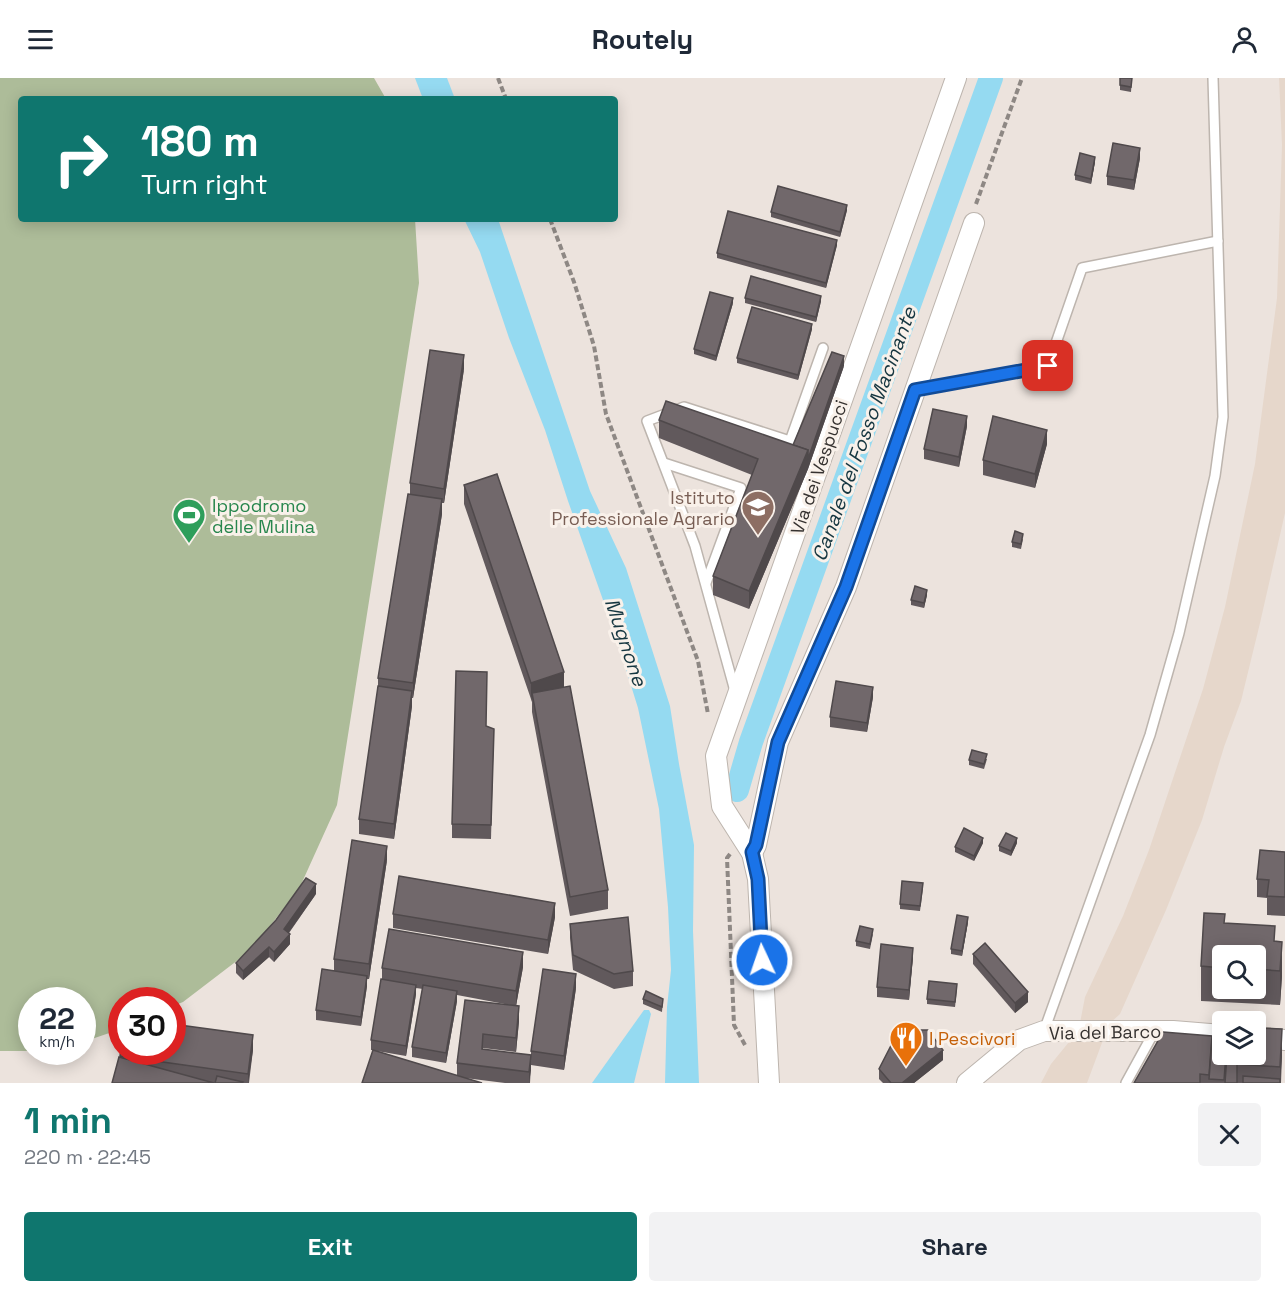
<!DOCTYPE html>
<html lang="en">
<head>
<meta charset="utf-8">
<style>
	:root { --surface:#fff; --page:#f2f2f3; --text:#1f2937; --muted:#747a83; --accent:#0f766e }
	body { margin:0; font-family:"Space Grotesk",sans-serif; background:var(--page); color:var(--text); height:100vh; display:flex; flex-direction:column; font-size:22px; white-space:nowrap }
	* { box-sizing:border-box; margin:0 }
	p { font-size:20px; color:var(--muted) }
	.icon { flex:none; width:33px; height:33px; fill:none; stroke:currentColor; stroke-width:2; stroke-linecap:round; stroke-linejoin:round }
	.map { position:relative; height:1005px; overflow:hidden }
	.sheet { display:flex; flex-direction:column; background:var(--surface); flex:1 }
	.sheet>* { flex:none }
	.guide { position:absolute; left:18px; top:18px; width:600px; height:126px; border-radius:6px; box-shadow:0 3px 15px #0003; background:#0f766e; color:#fff; overflow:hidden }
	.controls { position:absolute; left:1212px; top:867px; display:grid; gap:12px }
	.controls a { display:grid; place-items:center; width:54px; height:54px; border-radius:6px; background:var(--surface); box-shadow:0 3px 15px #0003; font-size:30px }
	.speed { position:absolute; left:18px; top:909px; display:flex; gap:12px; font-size:30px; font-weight:700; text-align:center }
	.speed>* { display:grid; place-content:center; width:78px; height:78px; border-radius:50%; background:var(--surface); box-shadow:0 3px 15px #0003; line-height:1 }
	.speed small { font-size:15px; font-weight:400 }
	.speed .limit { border:9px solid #d22; background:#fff; color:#111 }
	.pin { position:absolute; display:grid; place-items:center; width:51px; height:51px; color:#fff; margin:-26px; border-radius:12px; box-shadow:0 3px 9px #0006 }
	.me { position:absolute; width:66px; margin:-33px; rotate:357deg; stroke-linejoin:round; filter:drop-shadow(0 0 4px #0008) }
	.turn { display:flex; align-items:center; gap:21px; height:126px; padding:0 24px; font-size:27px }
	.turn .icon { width:78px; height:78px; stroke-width:2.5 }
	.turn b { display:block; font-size:42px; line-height:51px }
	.round { display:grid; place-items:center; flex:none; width:63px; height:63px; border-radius:6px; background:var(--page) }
	.head { display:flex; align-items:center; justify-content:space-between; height:102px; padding:0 24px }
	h1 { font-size:36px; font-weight:700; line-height:45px; color:var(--accent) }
	.cta { display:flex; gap:12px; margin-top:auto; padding:12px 24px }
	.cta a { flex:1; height:69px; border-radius:6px; background:var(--accent); color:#fff; font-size:24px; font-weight:700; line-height:69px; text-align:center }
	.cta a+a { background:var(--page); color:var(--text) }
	header { display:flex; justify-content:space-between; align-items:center; height:78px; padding:0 24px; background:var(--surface); font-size:27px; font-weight:700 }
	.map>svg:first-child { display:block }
	.built { fill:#e6d7cb }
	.green { fill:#adbc99 }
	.water { fill:#95daf1 }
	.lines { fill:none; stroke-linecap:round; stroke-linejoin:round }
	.canal { stroke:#95daf1; stroke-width:24 }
	.service-casing { stroke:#bdb5ae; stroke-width:12 }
	.minor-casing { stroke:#bdb5ae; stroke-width:22 }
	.path { stroke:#8e8884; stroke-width:4; stroke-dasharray:6 3; stroke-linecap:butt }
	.service { stroke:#fff; stroke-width:9 }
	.minor { stroke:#fff; stroke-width:20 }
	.wall { fill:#61595c; fill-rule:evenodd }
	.shaded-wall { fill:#4f494b }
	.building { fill:#71686b; stroke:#4f494b; stroke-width:1.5 }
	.route-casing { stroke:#114b97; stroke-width:15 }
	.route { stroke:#1a73e8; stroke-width:10 }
	.labels { text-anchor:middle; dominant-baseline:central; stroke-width:6; stroke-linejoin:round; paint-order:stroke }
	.street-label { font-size:18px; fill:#363230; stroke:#f9f1ea }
	.education-label { font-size:18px; fill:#785e54; stroke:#f9f1ea; text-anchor:end }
	.leisure-label { font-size:18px; fill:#27864d; stroke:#f9f1ea; text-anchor:start }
	.food-label { font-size:18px; fill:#c56008; stroke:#f9f1ea; text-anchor:start }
	.water-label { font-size:20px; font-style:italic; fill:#153640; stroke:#f9f1ea }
</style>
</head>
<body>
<header><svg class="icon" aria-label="menu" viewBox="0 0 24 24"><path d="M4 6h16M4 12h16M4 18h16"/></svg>Routely<svg class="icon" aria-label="person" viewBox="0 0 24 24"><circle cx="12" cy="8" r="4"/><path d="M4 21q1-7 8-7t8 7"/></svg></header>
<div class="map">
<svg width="1285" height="1005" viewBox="0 0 1285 1005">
	<rect width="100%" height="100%" fill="#ece3dd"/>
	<polygon class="built" points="1279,0 1285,0 1285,435 1260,545 1241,623 1224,669 1202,742 1166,832 1120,936 1109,946 1087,1005 1041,1005 1051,986 1069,964 1080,945 1085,919 1123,838 1149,772 1203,611 1225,529 1255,386 1277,220 1282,67"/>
	<polygon class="green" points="0,0 374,0 386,21 21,21 21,141 415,141 419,205 337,727 299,811 251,872 183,924 173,928 172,922 122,922 121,951 83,964 82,922 32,922 31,973 0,973"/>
	<g class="water">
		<polygon points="415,0 447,0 455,21 423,21"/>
		<polygon points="464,141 498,141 590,413 626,490 670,628 679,686 694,767 693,853 699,1005 665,1005 667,929 671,892 668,829 659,731 638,630 614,553 568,423 545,352 509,260 480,174"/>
		<polygon points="644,932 649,932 651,936 634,1005 592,1005"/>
	</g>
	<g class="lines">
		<polyline class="canal" points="737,712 751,664 991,0"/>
		<defs>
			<g id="service">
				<polyline points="916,312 1048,288 1082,190 1218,163"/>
				<polyline points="664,385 741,410 706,505"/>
				<polyline points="735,613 695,468 647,343 684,329 790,363 823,270"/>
				<polyline points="1044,953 1150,657 1179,555 1215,398 1223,339 1213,0"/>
				<polyline points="1126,1005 1154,954"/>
			</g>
			<g id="minor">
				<polyline points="752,775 756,767 778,664 846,509 974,145"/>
				<polyline points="1256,959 1285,962"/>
				<polyline points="769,1005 758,801 752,775 722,728 716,678 956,0"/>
				<polyline points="967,1005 1019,962 1044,953 1173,953 1222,957"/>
			</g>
		</defs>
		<use href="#service" class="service-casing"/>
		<use href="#minor" class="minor-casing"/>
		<g class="path">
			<polyline points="498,0 506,21"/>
			<polyline points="976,126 1022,0"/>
			<polyline points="550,141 574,204 594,268 606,336 698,583 708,636"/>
			<polyline points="730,776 727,780 734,947 745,967"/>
		</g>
		<use href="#service" class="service"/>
		<use href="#minor" class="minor"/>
	</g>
	<g class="wall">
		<polygon points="1120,0 1132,0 1131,14 1120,12"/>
		<polygon points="1140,80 1134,112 1107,107 1107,98"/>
		<polygon points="1095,84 1091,106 1075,102 1075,97"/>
		<polygon points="847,132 840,159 771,139 771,134"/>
		<polygon points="837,167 826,210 717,180 717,175"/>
		<polygon points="745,220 821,223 816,244 745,225"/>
		<polygon points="733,225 716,283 694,276 694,271"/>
		<polygon points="812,251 798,302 737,285 737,280"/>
		<polygon points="844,288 808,391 749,531 713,517 713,498 752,397 659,360 659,342 793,367"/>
		<polygon points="464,291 444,425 442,425 442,436 413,620 412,620 412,628 394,761 359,756 359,741 378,609 378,600 410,416 410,405"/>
		<polygon points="967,348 959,389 924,381 924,371"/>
		<polygon points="1047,366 1035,410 983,397 983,382"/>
		<polygon points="464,407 564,609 608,812 608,831 570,838 532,634 532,624 464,426"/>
		<polygon points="1023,461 1021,471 1012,469 1012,464"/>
		<polygon points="927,517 924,530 911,527 911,522"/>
		<polygon points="873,619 867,654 830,649 830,639"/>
		<polygon points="494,651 491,761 452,760 452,746"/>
		<polygon points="987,681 984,691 969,687 969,682"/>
		<polygon points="983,765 974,783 955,774 955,769"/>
		<polygon points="1017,765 1011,778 999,773 999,768"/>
		<polygon points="1285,774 1285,838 1267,837 1267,820 1257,819 1257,801"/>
		<polygon points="387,782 369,901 367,901 367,908 361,948 316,942 316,932 334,893 334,881"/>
		<polygon points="923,810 920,833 900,831 900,826"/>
		<polygon points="316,816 289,855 290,866 274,884 269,879 243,902 236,895 236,885"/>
		<polygon points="393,836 555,839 548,876 393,850"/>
		<polygon points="968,844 962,878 951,876 951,871"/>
		<path d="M1225,845l50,18 7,35 -2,29 -79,-4v-35zM1222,878h34v32h-34z"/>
		<polygon points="570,846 633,893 633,908 614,911 573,892 570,860"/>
		<polygon points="873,856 870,871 856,868 856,863"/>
		<polygon points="973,876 1028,924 1015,935 973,886"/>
		<polygon points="913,879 909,922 877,919 877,909"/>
		<polygon points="523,889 516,928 457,917 457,923 446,985 412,979 412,969 423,911 416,910 416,916 406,978 371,972 371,962 382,901 382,890"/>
		<polygon points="576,910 564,992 531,987 530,1005 505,1005 465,1000 457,998 457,985 465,922 519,943 516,974 483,970 483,972 531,977 531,973"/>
		<polygon points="957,911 955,929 927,926 927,921"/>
		<polygon points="643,921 663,921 662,934 643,926"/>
		<polygon points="122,963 253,972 249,1005 112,1005 120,979"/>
		<polygon points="1212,963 1222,976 1282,978 1281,1005 1134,1005"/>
		<polygon points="943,982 914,1005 883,1005 879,1001 879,991"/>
	</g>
	<g class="shaded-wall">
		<polygon points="1140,70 1140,80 1134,112 1134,102"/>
		<polygon points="1095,79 1095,84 1091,106 1091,101"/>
		<polygon points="847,127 847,132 840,159 840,154"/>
		<polygon points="837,162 837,167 826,210 826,205"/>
		<polygon points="821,218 821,223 816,244 816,239"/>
		<polygon points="733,220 733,225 716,283 716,278"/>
		<polygon points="812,246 812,251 798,302 798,297"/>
		<polygon points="464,277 464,291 444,425 444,411"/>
		<polygon points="844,278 844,288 808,391 749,531 749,513"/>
		<polygon points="967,338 967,348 959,389 959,379"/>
		<polygon points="1047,352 1047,366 1035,410 1035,396"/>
		<polygon points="442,421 442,436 413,620 413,605"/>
		<polygon points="927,512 927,517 924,530 924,525"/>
		<polygon points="564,594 564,613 532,615 531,624 531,605"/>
		<polygon points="873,609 873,619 867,654 867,645"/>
		<polygon points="412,613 412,628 394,761 394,746"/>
		<polygon points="983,760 983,765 974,783 974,778"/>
		<polygon points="1017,760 1017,765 1011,778 1011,773"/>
		<polygon points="387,768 387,782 369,901 369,886"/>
		<polygon points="316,806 316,816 284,861 284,851"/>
		<polygon points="555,825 555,839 548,876 548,862"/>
		<polygon points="968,839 968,844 962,878 962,873"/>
		<polygon points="290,856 290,866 274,884 274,874"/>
		<polygon points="1282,864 1282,898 1280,927 1280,893"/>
		<polygon points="269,869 269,879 243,902 243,893"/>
		<polygon points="913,870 913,879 909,922 909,912"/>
		<polygon points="523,874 523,889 516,928 516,913"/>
		<polygon points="576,896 576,910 564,992 564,978"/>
		<polygon points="367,898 367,908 361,948 361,939"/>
		<polygon points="416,907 416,916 406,978 406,968"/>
		<polygon points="457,913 457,923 446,985 446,975"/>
		<polygon points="1028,914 1028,924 1015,935 1015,925"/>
		<polygon points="519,928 519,943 516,974 516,960"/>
		<polygon points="1282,951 1282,978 1280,1005 1280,989"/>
		<polygon points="253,957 253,972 248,1005 248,996"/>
		<polygon points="943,972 943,982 914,1005 902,1005"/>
		<polygon points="531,977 531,992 529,1005 529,994"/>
	</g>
	<g class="building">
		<polygon points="1120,0 1132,0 1131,9 1120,7"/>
		<polygon points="1113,65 1140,70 1134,102 1107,98"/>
		<polygon points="1080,75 1095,79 1091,101 1075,97"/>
		<polygon points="778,108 847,127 840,154 771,134"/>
		<polygon points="728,133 837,162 826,205 717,175"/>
		<polygon points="751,198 821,218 816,239 745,220"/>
		<polygon points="710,214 733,220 716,278 694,271"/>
		<polygon points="752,229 812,246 798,297 737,280"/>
		<polygon points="430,272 464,277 444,411 410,405"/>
		<polygon points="832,274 844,278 808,381 808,372 793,367"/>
		<polygon points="666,323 808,372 749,513 713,498 758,381 659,342"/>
		<polygon points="933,331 967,338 959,379 924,371"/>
		<polygon points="993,338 1047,352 1035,396 983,382"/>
		<polygon points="497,396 564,594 531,605 464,407"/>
		<polygon points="408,416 442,421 413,605 378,600"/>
		<polygon points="1015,453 1023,456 1021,466 1012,464"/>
		<polygon points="915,508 927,512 924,525 911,522"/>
		<polygon points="456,593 487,594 486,648 494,651 491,747 452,746"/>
		<polygon points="836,603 873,609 867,645 830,639"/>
		<polygon points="378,608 412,613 394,746 359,741"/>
		<polygon points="570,608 608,812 570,819 532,615"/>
		<polygon points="972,672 987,676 984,686 969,682"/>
		<polygon points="964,750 983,760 974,778 955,769"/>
		<polygon points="1006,755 1017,760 1011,773 999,768"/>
		<polygon points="352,762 387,768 369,886 334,881"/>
		<polygon points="1260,772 1285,774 1285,819 1267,818 1269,802 1257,801"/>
		<polygon points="399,798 555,825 548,862 393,836"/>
		<polygon points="306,800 316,806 284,851 290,856 274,874 269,869 243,893 236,885 276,842"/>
		<polygon points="902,803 923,805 920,828 900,826"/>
		<polygon points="1204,835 1225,836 1224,845 1275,848 1274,863 1282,864 1280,893 1256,891 1256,878 1222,878 1222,890 1201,888"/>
		<polygon points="957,837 968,839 962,873 951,871"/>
		<polygon points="628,839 633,893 614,896 573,877 570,846"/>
		<polygon points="860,848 873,851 870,866 856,863"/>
		<polygon points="389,851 523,874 516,913 382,890"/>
		<polygon points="985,865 1028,914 1015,925 973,876"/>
		<polygon points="881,866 913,870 909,912 877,909"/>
		<polygon points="322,891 367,898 361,939 316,932"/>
		<polygon points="543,891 576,896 564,978 531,973"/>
		<polygon points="381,901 416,907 406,968 371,962"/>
		<polygon points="929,903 957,906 955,924 927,921"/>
		<polygon points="423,907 457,913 446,975 412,969"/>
		<polygon points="646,913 663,921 662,929 643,921"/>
		<polygon points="465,922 519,928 516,960 483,956 482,971 531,977 529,994 457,985"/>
		<polygon points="172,946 253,957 248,996 120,978 122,963 122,974 172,974"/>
		<polygon points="1256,950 1282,951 1280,989 1237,986 1237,976 1256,976"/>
		<polygon points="899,952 928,952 943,972 902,1005 891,1005 879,991"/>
		<polygon points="1163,954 1212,958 1209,997 1200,996 1200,1005 1134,1005"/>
		<polygon points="1212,962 1222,963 1222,976 1226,976 1224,1002 1209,1001"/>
		<polygon points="373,972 482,1005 362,1005"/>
		<polygon points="1227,976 1237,976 1237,1005 1225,1005"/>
		<polygon points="119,979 214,1005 112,1005"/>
		<polygon points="217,998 243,1004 242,1005 215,1005"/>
		<polygon points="1243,998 1280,1001 1280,1005 1243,1005"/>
	</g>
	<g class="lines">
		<defs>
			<polyline id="route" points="762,882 758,801 752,774 756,767 778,664 846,509 915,312 1048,288"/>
		</defs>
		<use href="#route" class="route-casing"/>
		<use href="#route" class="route"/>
	</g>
	<defs>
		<symbol id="school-pin" viewBox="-11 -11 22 30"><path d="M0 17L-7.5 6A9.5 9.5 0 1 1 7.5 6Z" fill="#8d6e63" stroke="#f9f1ea"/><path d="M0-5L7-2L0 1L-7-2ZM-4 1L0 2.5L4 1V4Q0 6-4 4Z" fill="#fff"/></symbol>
		<symbol id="stadium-pin" viewBox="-11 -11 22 30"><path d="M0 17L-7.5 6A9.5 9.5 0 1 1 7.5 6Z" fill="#2e9e5b" stroke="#f9f1ea"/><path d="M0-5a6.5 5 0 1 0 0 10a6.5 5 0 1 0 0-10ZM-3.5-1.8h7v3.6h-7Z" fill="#fff"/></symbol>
		<symbol id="restaurant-pin" viewBox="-11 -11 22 30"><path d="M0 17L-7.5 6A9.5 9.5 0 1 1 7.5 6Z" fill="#e8710a" stroke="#f9f1ea"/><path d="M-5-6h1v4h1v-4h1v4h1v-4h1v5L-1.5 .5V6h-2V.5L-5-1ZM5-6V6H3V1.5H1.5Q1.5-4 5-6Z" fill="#fff"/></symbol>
	</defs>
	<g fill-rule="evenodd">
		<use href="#school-pin" x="739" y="410" width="38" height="52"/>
		<use href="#stadium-pin" x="170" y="418" width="38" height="52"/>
		<use href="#restaurant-pin" x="887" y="941" width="38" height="52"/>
	</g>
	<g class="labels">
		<g class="street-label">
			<text transform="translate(819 389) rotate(-71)">Via dei Vespucci</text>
			<text transform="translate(1105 954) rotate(-1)">Via del Barco</text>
		</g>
		<g class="education-label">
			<text x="735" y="419">Istituto<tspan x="735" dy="21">Professionale Agrario</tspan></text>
		</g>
		<g class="leisure-label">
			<text x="212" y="427">Ippodromo<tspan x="212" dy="21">delle Mulina</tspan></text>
		</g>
		<g class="food-label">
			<text x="929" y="960">I Pescivori</text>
		</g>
		<g class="water-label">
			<text transform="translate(864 356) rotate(-70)">Canale del Fosso Macinante</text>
			<text transform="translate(626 564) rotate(71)">Mugnone</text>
		</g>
	</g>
</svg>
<div class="controls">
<a><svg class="icon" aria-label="search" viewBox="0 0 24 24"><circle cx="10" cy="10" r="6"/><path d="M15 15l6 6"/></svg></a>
<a><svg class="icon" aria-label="layers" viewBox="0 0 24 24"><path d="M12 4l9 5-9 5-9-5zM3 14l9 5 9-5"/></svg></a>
</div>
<div class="speed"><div>22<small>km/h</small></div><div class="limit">30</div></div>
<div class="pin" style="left:1048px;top:288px;background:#d93025"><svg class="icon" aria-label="arrive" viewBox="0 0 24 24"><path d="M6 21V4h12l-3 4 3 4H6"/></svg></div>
<svg class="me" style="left:762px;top:882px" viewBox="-20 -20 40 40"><circle r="17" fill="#1a73e8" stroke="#fff" stroke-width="3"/><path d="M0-11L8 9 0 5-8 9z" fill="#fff"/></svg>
<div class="guide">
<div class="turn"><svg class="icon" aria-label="right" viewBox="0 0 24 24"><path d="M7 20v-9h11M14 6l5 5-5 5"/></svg><div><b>180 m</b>Turn right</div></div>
</div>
</div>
<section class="sheet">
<div class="head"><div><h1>1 min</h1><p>220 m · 22:45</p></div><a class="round"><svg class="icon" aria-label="close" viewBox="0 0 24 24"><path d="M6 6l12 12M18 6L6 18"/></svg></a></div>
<div class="cta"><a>Exit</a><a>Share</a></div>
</section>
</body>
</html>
